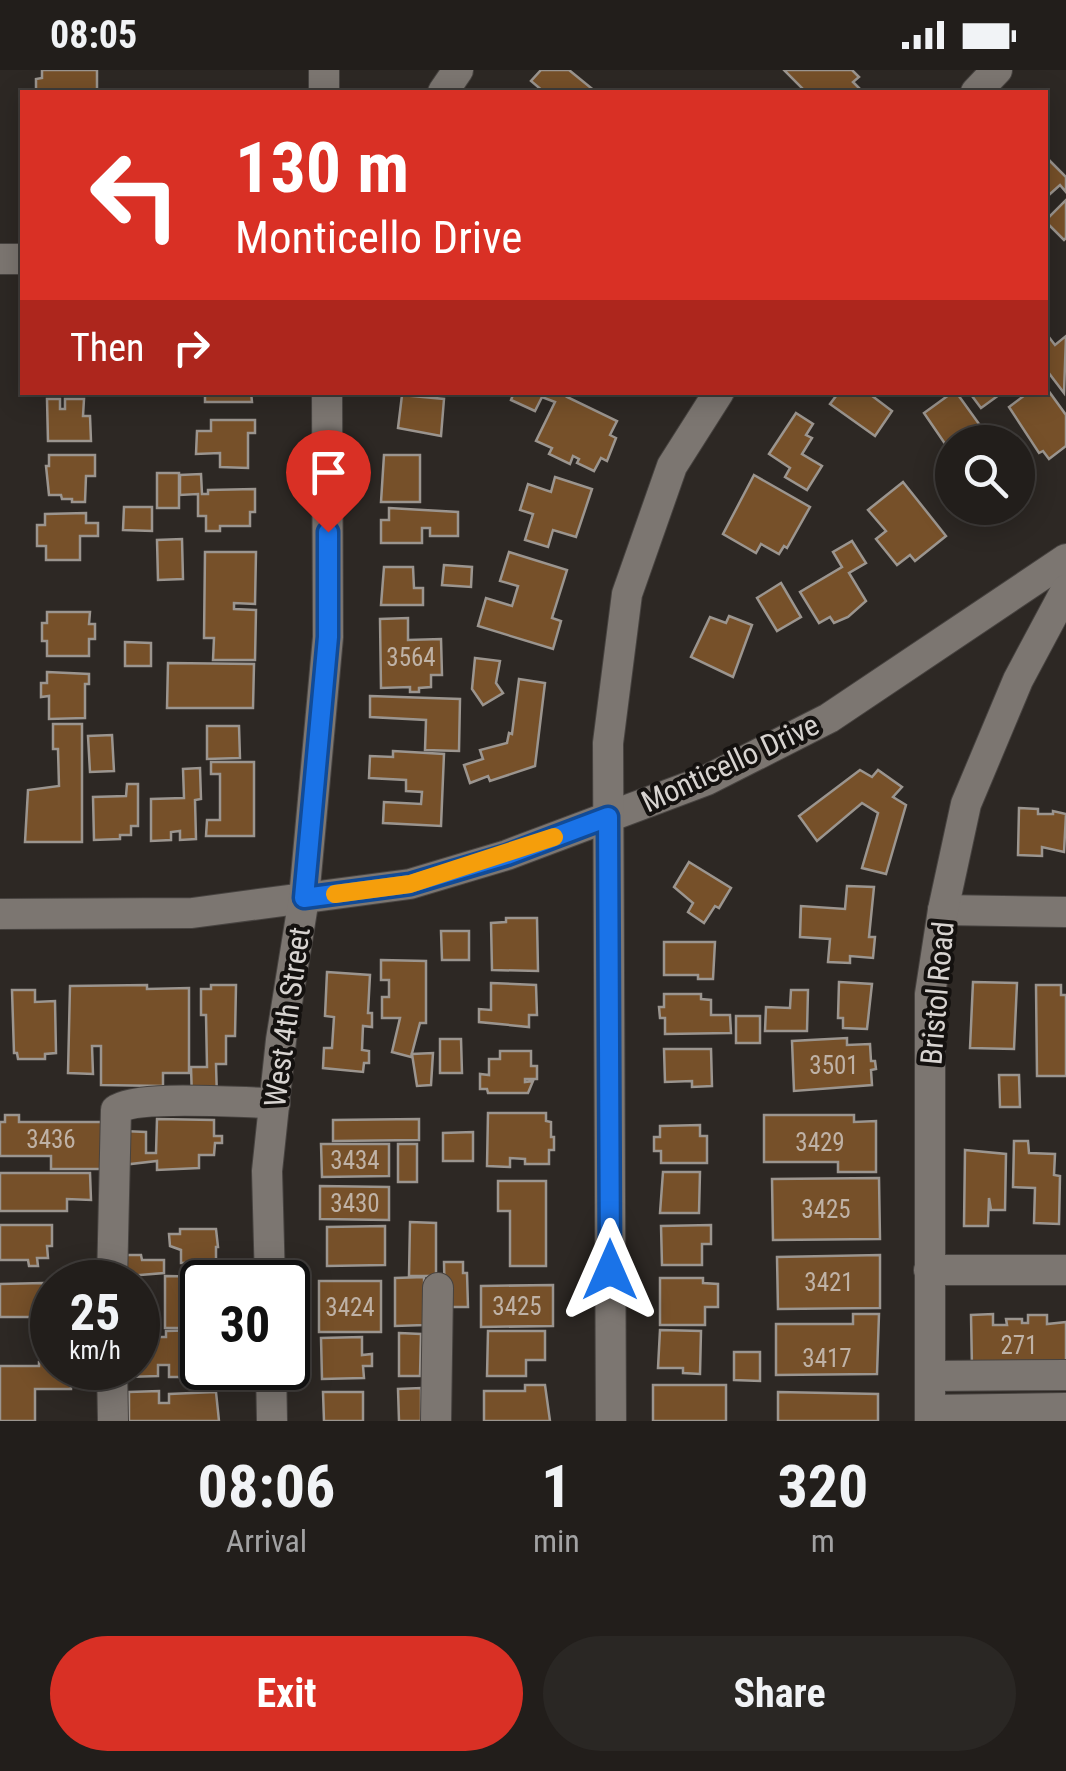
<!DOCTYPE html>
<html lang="en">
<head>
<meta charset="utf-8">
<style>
	:root { --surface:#221e1b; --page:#2a2724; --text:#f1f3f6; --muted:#a2a2a3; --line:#3f3c3a; --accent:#d93025 }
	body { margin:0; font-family:"Roboto Condensed",sans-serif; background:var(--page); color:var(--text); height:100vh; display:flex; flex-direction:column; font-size:38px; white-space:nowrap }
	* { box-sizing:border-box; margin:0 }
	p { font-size:32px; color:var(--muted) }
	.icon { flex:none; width:55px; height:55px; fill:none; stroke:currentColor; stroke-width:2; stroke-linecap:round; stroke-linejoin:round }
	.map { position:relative; height:1351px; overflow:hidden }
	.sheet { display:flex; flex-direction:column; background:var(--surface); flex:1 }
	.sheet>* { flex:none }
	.banner { position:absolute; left:20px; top:20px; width:1028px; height:305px; border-radius:0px; box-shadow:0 5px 25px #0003,0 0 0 2px var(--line); background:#d93025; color:#fff; overflow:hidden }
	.tools { position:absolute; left:935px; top:355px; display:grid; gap:20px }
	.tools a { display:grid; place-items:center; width:100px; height:100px; border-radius:50%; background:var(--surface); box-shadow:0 5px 25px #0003,0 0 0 2px var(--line); font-size:50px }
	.speed { position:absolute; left:30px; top:1190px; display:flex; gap:20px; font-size:50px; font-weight:700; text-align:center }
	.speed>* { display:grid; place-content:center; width:130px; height:130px; border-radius:50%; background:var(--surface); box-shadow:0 5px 25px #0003,0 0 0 2px var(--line); line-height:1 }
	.speed small { font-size:25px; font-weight:400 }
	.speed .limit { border:5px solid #111; border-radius:15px; background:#fff; color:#111 }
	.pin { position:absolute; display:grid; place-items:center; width:85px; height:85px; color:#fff; margin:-102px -42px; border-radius:50% 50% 50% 0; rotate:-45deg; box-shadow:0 0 10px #0007 }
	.pin .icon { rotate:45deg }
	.me { position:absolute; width:110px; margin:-55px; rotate:0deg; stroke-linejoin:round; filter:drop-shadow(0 0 8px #0008) }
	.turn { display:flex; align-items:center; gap:35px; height:210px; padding:0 50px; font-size:45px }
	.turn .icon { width:130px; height:130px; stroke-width:2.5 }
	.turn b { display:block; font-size:70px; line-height:85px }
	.then { display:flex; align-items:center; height:95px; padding:0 50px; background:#0003; gap:20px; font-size:38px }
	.eta { display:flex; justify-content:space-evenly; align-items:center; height:170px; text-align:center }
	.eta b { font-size:60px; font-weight:700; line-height:70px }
	.primary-button { display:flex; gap:20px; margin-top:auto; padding:20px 50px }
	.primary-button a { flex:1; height:115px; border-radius:60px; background:var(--accent); color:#fff; font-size:40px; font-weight:700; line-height:115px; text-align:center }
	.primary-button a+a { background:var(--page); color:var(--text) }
	.status { display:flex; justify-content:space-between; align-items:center; height:70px; padding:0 50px; background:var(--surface); direction:ltr }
	.status svg { height:28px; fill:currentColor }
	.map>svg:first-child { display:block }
	.building { fill:#765029; stroke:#9b958f; stroke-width:2.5 }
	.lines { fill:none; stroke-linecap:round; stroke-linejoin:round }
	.minor-casing { stroke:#474340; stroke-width:32 }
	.minor { stroke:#7c7671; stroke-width:30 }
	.route-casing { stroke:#114b97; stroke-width:25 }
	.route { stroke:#1a73e8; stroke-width:18 }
	.slow { stroke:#f59e0b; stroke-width:18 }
	.labels { text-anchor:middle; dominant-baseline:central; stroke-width:8; stroke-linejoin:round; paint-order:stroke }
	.number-label { font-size:25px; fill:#bfb2a6 }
	.street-label { font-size:30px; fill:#d7d3d0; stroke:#14110f }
</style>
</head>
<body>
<div class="status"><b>08:05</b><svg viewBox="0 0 49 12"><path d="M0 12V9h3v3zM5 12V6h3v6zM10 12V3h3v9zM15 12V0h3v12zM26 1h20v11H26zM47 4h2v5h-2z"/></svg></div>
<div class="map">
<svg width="1066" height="1351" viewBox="0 0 1066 1351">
	<rect width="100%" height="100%" fill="#2d2824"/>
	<g class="building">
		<polygon points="42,0 97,0 97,22 36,22 36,9 42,8"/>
		<polygon points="541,0 569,0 596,22 544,22 531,11"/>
		<polygon points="784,0 852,0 859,7 853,12 863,22 801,22 804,20"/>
		<polygon points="1045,86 1066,107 1066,122 1060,115 1050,124 1045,119"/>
		<polygon points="1066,130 1066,168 1064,170 1045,151"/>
		<polygon points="1045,262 1055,275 1066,266 1064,323 1045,298"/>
		<polygon points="1045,316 1066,345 1066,376 1049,389 1043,381 1039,383 1009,337 1029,322 1045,322"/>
		<polygon points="205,322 251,322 252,332 205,332"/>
		<polygon points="514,322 570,322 567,327 617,351 610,365 616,368 607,391 601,388 594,401 577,393 579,389 573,386 570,394 549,384 552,378 536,371 555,332 542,327 535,341 511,330"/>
		<polygon points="832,322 867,322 892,341 875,366 830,334 836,326"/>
		<polygon points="953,322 956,322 992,372 952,372 952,384 924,343"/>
		<polygon points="969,322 997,322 999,325 981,338"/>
		<polygon points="402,325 444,329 441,366 398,358"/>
		<polygon points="47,329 60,329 60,339 65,339 65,329 84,329 83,346 90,346 91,371 48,371"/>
		<polygon points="796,343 813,354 806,365 812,368 802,384 822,396 807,420 785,407 790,398 769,384"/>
		<polygon points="211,350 255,350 255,363 248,363 248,398 220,397 220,383 196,384 197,361 211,361"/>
		<polygon points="49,385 95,385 95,406 86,406 85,432 72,432 72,429 62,429 61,425 49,425 46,396 49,396"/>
		<polygon points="384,385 420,385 420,432 381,432"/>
		<rect x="157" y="403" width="22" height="35"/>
		<polygon points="201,404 202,424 208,424 208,420 255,419 255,442 250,442 250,456 220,456 220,461 206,461 206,446 198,446 198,424 180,425 180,405"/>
		<polygon points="754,405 810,437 787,478 784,476 779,484 761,474 756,483 723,464"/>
		<polygon points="555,407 592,419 576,467 553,460 548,477 525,470 533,444 520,440 528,414 551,422"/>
		<polygon points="903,412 946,466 915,491 910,485 897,495 876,469 886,461 868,440"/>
		<polygon points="124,437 152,437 152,461 123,460"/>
		<polygon points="389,438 458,442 458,466 430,466 430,458 422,458 422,473 381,473 381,450 389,450"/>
		<polygon points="86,443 86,453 98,453 98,466 80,466 80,490 46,490 46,476 37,476 37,455 45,455 45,444"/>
		<polygon points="182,469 183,509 158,510 157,470"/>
		<polygon points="852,471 866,493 849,503 866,531 848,547 834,553 830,547 819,553 800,522 842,497 833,482"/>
		<polygon points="205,482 256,482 255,534 234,533 234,539 256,540 255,590 213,590 214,568 204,568"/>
		<polygon points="509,482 567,500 552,548 561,551 553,579 478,556 486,528 512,536 518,516 500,511"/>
		<polygon points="444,495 472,497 471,517 442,515"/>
		<polygon points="384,497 413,497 414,518 423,518 423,535 381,535"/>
		<polygon points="781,513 801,547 777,561 757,528"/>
		<polygon points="47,542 90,542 89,554 95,554 95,569 89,569 89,586 47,586 47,571 42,571 42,553 47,553"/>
		<polygon points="729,546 752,555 733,607 691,587 710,547 726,553"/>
		<polygon points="408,548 408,570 441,569 442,605 431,605 431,617 419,618 419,622 410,622 410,617 381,618 380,549"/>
		<polygon points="125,572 151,573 151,596 125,596"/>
		<polygon points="475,588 500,591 496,613 503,623 483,635 472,619"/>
		<polygon points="168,593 254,594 253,638 167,638"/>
		<polygon points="47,602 89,604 89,614 85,614 85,648 49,649 49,626 41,627 41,613 47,613"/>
		<polygon points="519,609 545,613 535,696 490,711 488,706 470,713 464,695 483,689 480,680 507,673 509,663 512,664"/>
		<polygon points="370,626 460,629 459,681 425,680 426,650 370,647"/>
		<polygon points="53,654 82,654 82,772 25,772 28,720 59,716 58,679 53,679"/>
		<polygon points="207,656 239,656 240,688 207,689"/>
		<polygon points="112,665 114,701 90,702 88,666"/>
		<polygon points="393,681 444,684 441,756 383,753 384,732 421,734 422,722 406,721 406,710 369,708 370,686 393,687"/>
		<polygon points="211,692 254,692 254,766 206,766 207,750 220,750 220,704 211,704"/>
		<polygon points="200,698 201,729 195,730 196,769 180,770 180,761 171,762 171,770 151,771 151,729 184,728 183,699"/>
		<polygon points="860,700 872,707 878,700 902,717 893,727 906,735 886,804 862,798 878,743 862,733 817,771 799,746"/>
		<polygon points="127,714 138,714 138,756 131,756 131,765 120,765 120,769 94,770 93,727 126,726"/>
		<polygon points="1019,738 1038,739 1038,744 1053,744 1053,741 1066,744 1064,782 1042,777 1042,786 1018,785"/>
		<polygon points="689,792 731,818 719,838 715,836 704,853 688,842 693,833 674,817"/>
		<polygon points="847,816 874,817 869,867 875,867 873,888 850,886 850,893 828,892 830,869 800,867 801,836 845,839"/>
		<polygon points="506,848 537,848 538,901 492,900 491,853 506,852"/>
		<polygon points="441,861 469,861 469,890 442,890"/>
		<polygon points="664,872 715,872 713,909 698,909 698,905 664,905"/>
		<polygon points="381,890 426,891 426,953 420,953 411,987 392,982 400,948 382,948 382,927 389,927 389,910 381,910"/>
		<polygon points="327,902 370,905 368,943 372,943 372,957 363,956 362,980 369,981 369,993 364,993 363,1002 323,998 324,978 332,978 334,947 325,946"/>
		<polygon points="839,912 872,914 867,959 843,958 843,948 838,948"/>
		<polygon points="973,912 1017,913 1014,979 970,978"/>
		<polygon points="491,913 536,915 537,945 529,945 529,957 479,952 479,939 491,940"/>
		<polygon points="147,915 147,919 189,918 189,1003 163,1003 163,1016 101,1015 101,976 92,976 93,1004 68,1003 70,916"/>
		<polygon points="211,915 236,915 235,966 226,966 226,994 216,994 217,1028 192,1029 191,997 207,997 206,945 201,945 201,919 211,919"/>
		<polygon points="1036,915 1061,915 1061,925 1066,925 1066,1006 1037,1006"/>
		<polygon points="12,920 35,920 35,932 55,931 56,983 45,984 45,989 18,989 17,983 14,983"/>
		<polygon points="791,920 808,920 807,961 765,961 766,937 790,938"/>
		<polygon points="664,924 701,924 701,929 711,930 711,945 730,945 731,963 665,964 665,948 660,948 659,937 664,937"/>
		<rect x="736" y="946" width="24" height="27"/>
		<polygon points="847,968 847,975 870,974 871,991 875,991 876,999 871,1000 872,1015 794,1021 792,971"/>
		<polygon points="440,969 461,969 462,1003 440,1003"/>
		<polygon points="664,979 711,979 712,1016 692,1017 692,1011 665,1012"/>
		<polygon points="500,981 531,981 531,996 537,996 537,1009 525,1009 525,1012 533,1011 528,1023 488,1023 487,1019 480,1019 480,1004 489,1005 489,989 500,989"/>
		<polygon points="433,983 431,1015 417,1016 412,984"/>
		<polygon points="999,1005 1019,1005 1020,1037 1000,1037"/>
		<polygon points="488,1043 546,1043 546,1051 551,1052 551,1067 554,1067 554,1080 549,1080 549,1094 525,1094 525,1089 510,1088 510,1097 487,1096"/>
		<polygon points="5,1045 19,1045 19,1052 102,1052 102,1099 51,1099 51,1086 0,1086 0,1052 5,1052"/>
		<polygon points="764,1045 854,1045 854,1052 876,1051 876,1102 838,1102 838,1092 764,1092"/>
		<polygon points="157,1049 214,1050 214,1066 222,1066 222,1073 215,1073 214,1085 199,1085 199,1098 157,1100 157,1091 122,1095 123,1061 146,1062 146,1083 156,1083"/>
		<polygon points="419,1049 419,1070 333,1071 333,1050"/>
		<polygon points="700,1055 700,1066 707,1066 707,1093 661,1093 661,1081 654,1081 654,1067 660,1067 660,1056"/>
		<polygon points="473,1062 473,1091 443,1091 443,1063"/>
		<polygon points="1014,1071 1028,1071 1029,1083 1055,1084 1054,1105 1060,1106 1059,1154 1034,1153 1035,1118 1013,1117"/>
		<polygon points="321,1074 389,1074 389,1106 322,1107"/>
		<rect x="398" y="1074" width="19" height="38"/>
		<polygon points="965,1080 1006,1084 1005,1140 991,1140 989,1128 988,1156 964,1156"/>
		<polygon points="663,1102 700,1102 699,1143 660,1143"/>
		<polygon points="0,1103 90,1103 91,1130 67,1129 67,1141 0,1141"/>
		<polygon points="879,1108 880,1169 773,1170 772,1109"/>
		<polygon points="498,1111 546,1111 546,1196 510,1196 510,1141 498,1141"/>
		<polygon points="320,1116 389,1117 389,1150 320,1149"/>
		<polygon points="410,1152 436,1153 436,1206 409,1206"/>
		<polygon points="0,1155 52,1155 52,1176 47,1176 48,1188 37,1188 38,1196 29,1196 28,1190 0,1190"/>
		<polygon points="711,1155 711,1174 702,1174 702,1195 662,1195 661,1156"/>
		<polygon points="385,1156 385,1195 327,1196 327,1157"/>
		<polygon points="180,1159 216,1159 218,1177 216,1177 216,1192 181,1193 181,1180 170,1176 169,1164 180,1164"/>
		<polygon points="115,1185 141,1185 142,1190 164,1190 164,1203 116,1207"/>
		<polygon points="880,1185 880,1238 778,1239 777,1187"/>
		<polygon points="444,1192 463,1192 463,1203 467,1203 468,1237 445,1237"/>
		<polygon points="165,1206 219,1207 219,1212 202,1212 202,1250 183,1250 184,1258 165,1258"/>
		<polygon points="424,1207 425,1255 395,1256 395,1208"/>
		<polygon points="660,1208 703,1208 703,1213 718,1214 718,1237 705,1237 705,1255 660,1255"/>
		<rect x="319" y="1211" width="62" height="51"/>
		<polygon points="43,1213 43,1247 0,1247 0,1214"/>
		<polygon points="553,1215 553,1256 481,1257 481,1216"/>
		<polygon points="853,1244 879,1244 877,1304 776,1305 776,1254 853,1254"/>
		<polygon points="993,1244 993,1255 1007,1255 1006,1249 1022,1249 1022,1253 1028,1253 1028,1245 1047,1245 1047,1254 1066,1252 1066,1299 972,1299 971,1245"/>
		<polygon points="138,1259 158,1259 158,1267 166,1267 166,1261 202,1260 202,1298 213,1298 214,1307 169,1307 169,1295 158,1295 158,1306 126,1307 125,1298 138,1298"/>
		<polygon points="660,1260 701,1261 700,1304 683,1303 683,1298 658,1298"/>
		<polygon points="488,1261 545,1261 545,1290 526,1290 526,1306 487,1306"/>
		<polygon points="399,1263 421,1264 420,1306 399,1306"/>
		<polygon points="362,1267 362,1285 372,1284 372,1296 363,1296 364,1308 322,1309 321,1268"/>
		<polygon points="734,1282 760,1282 760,1311 734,1310"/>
		<polygon points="39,1292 52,1292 52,1298 71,1298 71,1319 35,1319 35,1351 0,1351 0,1296 39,1296"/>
		<polygon points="525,1315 545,1315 550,1351 484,1351 484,1321 525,1321"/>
		<rect x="653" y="1315" width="73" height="36"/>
		<polygon points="421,1318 421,1351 399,1351 398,1319"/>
		<polygon points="159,1321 159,1333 169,1333 169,1324 216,1322 219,1351 129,1351 129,1322"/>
		<polygon points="323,1322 363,1322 363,1351 324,1351"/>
		<polygon points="778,1322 878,1324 878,1351 778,1351"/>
	</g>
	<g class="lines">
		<defs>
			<g id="minor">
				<polyline points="324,0 324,22"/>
				<polyline points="443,22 458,0"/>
				<polyline points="976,22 997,0"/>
				<polyline points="0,189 22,189"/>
				<polyline points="943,840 1066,842"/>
				<polyline points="0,844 192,843 410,814 507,785 707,710 829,648 1066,489"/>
				<polyline points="929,1200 1066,1200"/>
				<path d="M112,1212l4,-172c20,-16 127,-7 159,-7"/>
				<polyline points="270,1212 267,1101 281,970 304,828 328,567 327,322"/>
				<polyline points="112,1298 113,1351"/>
				<polyline points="271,1298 272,1351"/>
				<polyline points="930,1306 1066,1305"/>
				<polyline points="930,1340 1066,1338"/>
				<polyline points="436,1351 438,1218"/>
				<polyline points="611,1351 608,673 627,524 672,396 719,322"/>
				<polyline points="930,1351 930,924 943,840 966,734 1018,610 1066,520"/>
			</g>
		</defs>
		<use href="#minor" class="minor-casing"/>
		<use href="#minor" class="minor"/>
	</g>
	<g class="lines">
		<defs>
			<polyline id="route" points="328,462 328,567 304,828 410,814 507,785 608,747 610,1200"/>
		</defs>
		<use href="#route" class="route-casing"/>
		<use href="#route" class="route"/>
		<polyline class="slow" points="335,824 410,814 554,767"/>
	</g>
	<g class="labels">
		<g class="number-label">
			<text x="411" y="587">3564</text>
			<text x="834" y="995">3501</text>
			<text x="51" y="1069">3436</text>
			<text x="820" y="1072">3429</text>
			<text x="355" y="1090">3434</text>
			<text x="355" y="1133">3430</text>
			<text x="826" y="1139">3425</text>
			<text x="829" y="1212">3421</text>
			<text x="517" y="1236">3425</text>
			<text x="350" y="1237">3424</text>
			<text x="1019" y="1275">271</text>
			<text x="827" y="1288">3417</text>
		</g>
		<g class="street-label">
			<text transform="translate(730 693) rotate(-25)">Monticello Drive</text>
			<text transform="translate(937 923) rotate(-85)">Bristol Road</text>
			<text transform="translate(287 947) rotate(-82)">West 4th Street</text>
		</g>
	</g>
</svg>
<div class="tools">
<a><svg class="icon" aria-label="search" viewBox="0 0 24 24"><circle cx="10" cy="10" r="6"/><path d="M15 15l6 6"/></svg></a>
</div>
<div class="speed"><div>25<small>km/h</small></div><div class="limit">30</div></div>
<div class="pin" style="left:328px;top:462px;background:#d93025"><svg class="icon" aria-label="arrive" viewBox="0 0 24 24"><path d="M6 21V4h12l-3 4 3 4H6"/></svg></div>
<svg class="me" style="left:610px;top:1200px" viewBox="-20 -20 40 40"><path d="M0-17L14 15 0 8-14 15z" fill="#1a73e8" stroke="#fff" stroke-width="4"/></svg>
<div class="banner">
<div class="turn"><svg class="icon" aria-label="left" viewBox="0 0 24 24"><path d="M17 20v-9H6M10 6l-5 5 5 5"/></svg><div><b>130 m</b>Monticello Drive</div></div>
<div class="then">Then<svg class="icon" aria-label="right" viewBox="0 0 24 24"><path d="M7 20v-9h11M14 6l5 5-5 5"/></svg></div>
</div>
</div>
<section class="sheet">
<div class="eta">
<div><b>08:06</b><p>Arrival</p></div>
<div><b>1</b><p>min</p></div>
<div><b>320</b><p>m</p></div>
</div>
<div class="primary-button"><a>Exit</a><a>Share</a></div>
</section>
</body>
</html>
